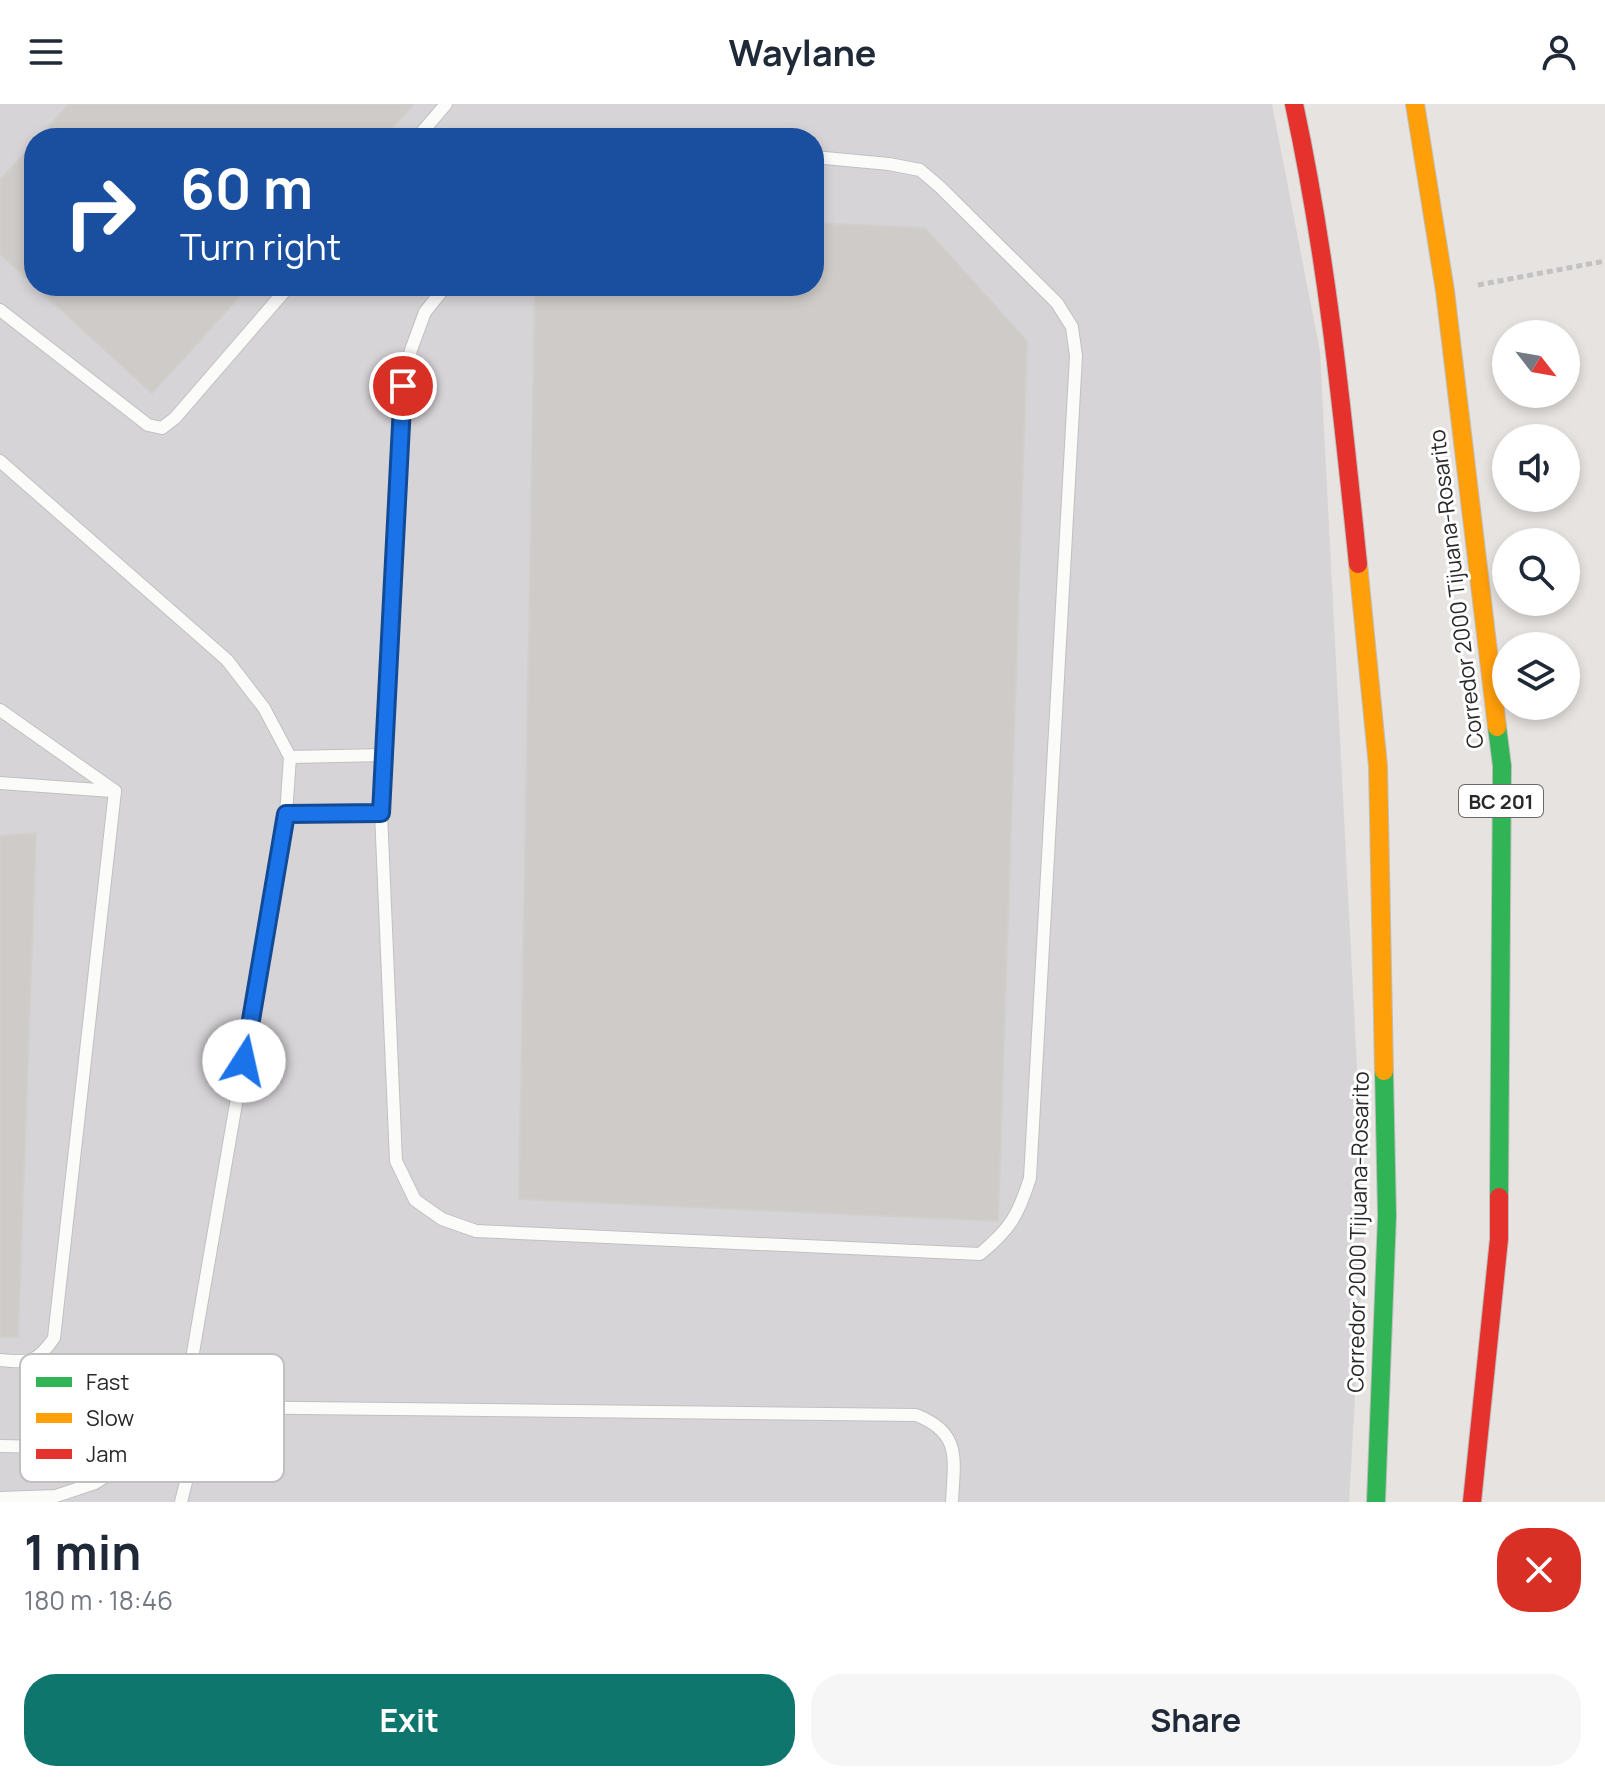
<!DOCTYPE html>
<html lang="en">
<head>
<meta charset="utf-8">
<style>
	:root { --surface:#fff; --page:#f6f6f7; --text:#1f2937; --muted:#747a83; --accent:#0f766e }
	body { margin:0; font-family:Manrope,sans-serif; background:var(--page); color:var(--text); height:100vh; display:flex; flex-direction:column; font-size:30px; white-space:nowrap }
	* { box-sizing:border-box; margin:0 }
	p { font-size:26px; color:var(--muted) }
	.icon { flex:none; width:44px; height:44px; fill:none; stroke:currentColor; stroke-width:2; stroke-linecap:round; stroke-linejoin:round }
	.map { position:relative; height:1398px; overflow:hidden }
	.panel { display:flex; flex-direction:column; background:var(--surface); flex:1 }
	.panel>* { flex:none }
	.guide { position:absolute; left:24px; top:24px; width:800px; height:168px; border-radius:32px; box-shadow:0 4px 12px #0003; background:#1a4fa0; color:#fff; overflow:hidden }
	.needle { width:52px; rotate:121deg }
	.controls { position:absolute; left:1492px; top:216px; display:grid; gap:16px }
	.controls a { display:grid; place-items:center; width:88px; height:88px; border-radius:50%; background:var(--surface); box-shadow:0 4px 12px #0003; font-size:40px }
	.pin { position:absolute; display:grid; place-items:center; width:68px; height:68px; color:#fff; margin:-34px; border:4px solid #fff; border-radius:50%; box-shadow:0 2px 8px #0007 }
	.me { position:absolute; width:88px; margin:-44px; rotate:10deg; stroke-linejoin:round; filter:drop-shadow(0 0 6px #0008) }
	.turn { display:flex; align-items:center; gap:28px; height:168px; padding:0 24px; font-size:36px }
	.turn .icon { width:104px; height:104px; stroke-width:2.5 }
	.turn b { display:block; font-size:56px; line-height:68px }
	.round { display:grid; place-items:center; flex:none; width:84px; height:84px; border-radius:32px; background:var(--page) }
	.summary { display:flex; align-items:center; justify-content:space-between; height:136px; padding:0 24px }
	h1 { font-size:48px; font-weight:700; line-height:60px }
	.cta { display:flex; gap:16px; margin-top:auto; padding:16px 24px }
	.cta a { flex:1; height:92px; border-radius:32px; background:var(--accent); color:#fff; font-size:32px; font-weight:700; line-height:92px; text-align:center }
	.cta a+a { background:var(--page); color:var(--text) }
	header { display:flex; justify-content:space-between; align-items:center; height:104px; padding:0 24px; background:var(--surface); font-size:36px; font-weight:700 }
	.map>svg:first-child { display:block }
	.industrial { fill:#d7d4d7; fill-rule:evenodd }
	.building { fill:#cecbc9; stroke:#d1cfcc; stroke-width:2 }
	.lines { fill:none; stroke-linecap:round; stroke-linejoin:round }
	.lane-casing { stroke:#c0c0c1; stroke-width:14 }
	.fast-casing { stroke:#bfbebd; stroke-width:20 }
	.slow-casing { stroke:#bfbebd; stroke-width:20 }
	.jam-casing { stroke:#bfbebd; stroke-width:20 }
	.path { stroke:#c3c2c2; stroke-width:5; stroke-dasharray:6 4; stroke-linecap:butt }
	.lane { stroke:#fbfbfa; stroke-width:12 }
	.fast { stroke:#30b455; stroke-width:18 }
	.slow { stroke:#ff9f0a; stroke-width:18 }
	.jam { stroke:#e5322d; stroke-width:18 }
	.route-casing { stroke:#114b97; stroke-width:20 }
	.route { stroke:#1a73e8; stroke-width:14 }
	.labels { text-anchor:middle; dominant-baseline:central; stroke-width:6; stroke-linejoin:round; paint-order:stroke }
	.shield { fill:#fff; stroke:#696969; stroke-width:2 }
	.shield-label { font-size:20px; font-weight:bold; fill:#292929 }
	.street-label { font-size:22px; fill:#292929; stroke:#fff }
	.key { fill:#fff; stroke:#bfbfbf; stroke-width:2 }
	.key-label { font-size:22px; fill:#292929 }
</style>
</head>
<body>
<header><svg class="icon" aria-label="menu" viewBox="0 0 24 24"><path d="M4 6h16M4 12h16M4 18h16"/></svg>Waylane<svg class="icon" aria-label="person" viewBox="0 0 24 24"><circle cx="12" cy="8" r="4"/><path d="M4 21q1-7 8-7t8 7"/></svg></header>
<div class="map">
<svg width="1605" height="1398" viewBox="0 0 1605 1398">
	<rect width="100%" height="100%" fill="#e6e3e0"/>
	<path class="industrial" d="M0,0h1272l48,248 45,871 -16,279h-1349zM34,34h780v148h-780z"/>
	<g class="building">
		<polygon points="69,0 414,0 383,34 38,34"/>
		<polygon points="34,39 34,181 0,150 0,76"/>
		<polygon points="814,119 925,124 1027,237 998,1117 519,1095 535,182 814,182"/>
		<polygon points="35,182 249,182 152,289"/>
		<polygon points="36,729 18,1233 0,1233 0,732"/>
	</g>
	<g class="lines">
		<defs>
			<g id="lane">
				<polyline points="417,34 446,0"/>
				<polyline points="589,34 615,34"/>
				<path d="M446,182l-21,26 -14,38 -8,36 -22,427 15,348 19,39 27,19 34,12 504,23c30,-25 38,-38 50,-76l46,-822 -4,-29 -15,-24 -117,-116 -20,-17 -31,-6 -75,-7"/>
				<polyline points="0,206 148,321 162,324 175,314 289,182"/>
				<polyline points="0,357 227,556 264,604 290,653 286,710 190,1266"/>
				<polyline points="0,606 115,687"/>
				<polyline points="290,653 385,651"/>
				<polyline points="0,679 112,687"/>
				<polyline points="286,710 381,709"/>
				<path d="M0,1256c29,3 37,3 54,-22l61,-547"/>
				<circle cx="179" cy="1299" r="34"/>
				<path d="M214,1303l702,8c46,18 38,44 36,87"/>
				<polyline points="0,1342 47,1343 72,1338 145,1294"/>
				<polyline points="0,1394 56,1392 95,1379 169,1332"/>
				<polyline points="181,1398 189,1366 192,1331"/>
			</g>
			<g id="fast">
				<polyline points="1497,623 1502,662 1499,1093"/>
				<polyline points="1376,1398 1387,1112 1384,967"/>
			</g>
			<g id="slow">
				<polyline points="1415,0 1445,187 1497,623"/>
				<polyline points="1358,460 1378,662 1384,967"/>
			</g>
			<g id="jam">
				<path d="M1294,0c33,153 48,305 64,460"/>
				<polyline points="1472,1398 1499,1135 1499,1093"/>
			</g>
		</defs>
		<use href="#lane" class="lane-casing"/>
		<use href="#fast" class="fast-casing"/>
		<use href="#slow" class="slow-casing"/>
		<use href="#jam" class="jam-casing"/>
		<polyline class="path" points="1478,181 1605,157"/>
		<use href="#lane" class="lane"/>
		<use href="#fast" class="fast"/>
		<use href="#slow" class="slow"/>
		<use href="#jam" class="jam"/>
	</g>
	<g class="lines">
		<defs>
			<polyline id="route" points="244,957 286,710 381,709 403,282"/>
		</defs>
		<use href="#route" class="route-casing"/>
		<use href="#route" class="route"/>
	</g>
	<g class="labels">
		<rect class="shield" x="1459" y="681" width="84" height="32" rx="6"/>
		<g class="shield-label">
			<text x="1501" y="697">BC 201</text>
		</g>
		<g class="street-label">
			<text transform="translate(1456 485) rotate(-97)">Corredor 2000 Tijuana-Rosarito</text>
			<text transform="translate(1358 1128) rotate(-89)">Corredor 2000 Tijuana-Rosarito</text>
		</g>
	</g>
	<rect x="20" y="1250" width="264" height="128" rx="12" class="key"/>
	<rect x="36" y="1273" width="36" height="10" fill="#30b455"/>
	<rect x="36" y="1309" width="36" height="10" fill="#ff9f0a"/>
	<rect x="36" y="1345" width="36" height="10" fill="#e5322d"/>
	<g class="key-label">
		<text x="86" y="1286">Fast</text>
		<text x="86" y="1322">Slow</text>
		<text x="86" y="1358">Jam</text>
	</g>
</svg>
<div class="controls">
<a><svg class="needle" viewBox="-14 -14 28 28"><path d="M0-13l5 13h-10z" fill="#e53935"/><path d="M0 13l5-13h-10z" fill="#747a83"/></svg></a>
<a><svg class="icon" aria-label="sound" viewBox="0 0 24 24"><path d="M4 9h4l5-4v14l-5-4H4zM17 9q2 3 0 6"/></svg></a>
<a><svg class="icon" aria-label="search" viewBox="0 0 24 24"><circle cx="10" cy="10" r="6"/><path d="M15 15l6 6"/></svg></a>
<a><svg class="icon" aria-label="layers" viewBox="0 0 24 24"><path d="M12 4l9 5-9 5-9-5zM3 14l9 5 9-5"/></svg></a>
</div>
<div class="pin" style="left:403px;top:282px;background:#d93025"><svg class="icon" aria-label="arrive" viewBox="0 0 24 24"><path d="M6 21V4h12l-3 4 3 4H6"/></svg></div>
<svg class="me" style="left:244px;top:957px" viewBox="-20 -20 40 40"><circle r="19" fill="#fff"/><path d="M0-13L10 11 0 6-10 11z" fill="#1a73e8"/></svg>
<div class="guide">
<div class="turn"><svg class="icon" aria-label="right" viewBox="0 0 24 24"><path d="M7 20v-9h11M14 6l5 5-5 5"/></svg><div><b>60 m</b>Turn right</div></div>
</div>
</div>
<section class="panel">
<div class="summary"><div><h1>1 min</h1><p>180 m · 18:46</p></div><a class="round" style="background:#d93025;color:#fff"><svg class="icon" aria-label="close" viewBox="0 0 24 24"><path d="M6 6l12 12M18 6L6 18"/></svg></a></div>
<div class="cta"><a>Exit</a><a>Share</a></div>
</section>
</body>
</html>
